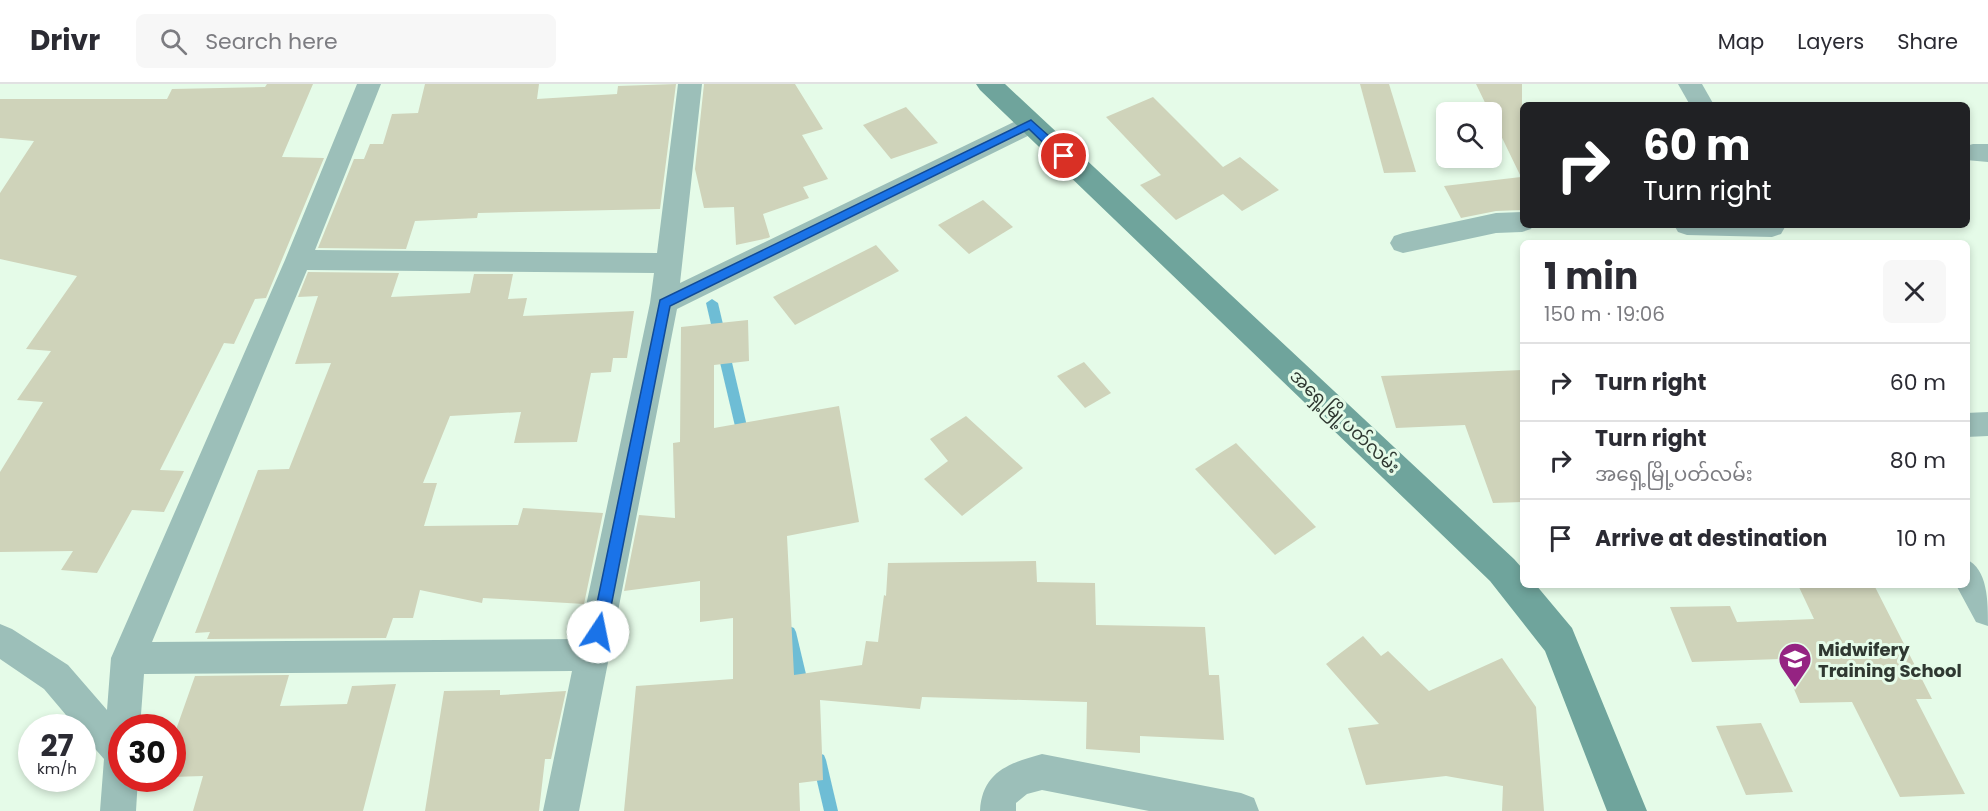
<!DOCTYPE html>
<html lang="en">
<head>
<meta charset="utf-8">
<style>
	:root { --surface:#fff; --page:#f7f7f7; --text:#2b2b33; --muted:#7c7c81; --line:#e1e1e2 }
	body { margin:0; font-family:Poppins,"Noto Sans Myanmar",sans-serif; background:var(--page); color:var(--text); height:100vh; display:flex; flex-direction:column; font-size:22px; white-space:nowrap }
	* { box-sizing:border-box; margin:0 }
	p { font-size:20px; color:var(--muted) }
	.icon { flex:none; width:33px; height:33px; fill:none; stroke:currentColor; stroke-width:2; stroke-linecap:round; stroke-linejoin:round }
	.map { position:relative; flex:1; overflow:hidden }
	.drawer { position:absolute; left:1520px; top:156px; width:450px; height:348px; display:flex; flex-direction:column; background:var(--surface); border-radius:9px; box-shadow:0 3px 9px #0003 }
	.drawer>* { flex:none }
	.banner { position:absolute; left:1520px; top:18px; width:450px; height:126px; border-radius:9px; box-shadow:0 3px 9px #0003; background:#202124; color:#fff; overflow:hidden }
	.tools { position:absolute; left:1436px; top:18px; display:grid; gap:12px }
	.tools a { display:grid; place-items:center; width:66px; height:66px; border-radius:9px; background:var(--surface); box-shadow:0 3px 9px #0003; font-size:30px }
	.speed { position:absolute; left:18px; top:630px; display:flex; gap:12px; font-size:30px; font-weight:700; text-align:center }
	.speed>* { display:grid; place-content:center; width:78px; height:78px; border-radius:50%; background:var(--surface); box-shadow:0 3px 9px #0003; line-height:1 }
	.speed small { font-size:15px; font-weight:400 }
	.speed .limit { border:9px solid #d22; background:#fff; color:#111 }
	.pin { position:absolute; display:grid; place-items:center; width:51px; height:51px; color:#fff; margin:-26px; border:3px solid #fff; border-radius:50%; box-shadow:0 2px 6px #0007 }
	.me { position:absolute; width:66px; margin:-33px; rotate:11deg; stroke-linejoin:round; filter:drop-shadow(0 0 4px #0008) }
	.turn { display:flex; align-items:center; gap:21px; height:126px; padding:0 24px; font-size:27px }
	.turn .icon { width:78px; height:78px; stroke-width:2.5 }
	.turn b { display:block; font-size:42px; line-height:51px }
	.round { display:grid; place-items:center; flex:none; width:63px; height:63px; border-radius:9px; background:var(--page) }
	.headline { display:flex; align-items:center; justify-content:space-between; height:102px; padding:0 24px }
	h1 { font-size:36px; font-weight:700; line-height:45px }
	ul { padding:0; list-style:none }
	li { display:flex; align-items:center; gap:18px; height:78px; padding:0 24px; border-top:2px solid var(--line) }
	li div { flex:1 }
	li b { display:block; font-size:22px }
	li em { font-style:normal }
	header { display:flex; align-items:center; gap:36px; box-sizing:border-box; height:84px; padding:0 30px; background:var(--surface); border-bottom:2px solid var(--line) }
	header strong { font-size:28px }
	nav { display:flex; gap:33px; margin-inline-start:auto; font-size:21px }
	.search { width:420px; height:54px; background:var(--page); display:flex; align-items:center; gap:15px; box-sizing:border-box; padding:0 21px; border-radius:9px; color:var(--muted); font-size:22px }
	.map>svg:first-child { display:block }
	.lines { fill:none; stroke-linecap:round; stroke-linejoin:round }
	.stream { fill:#6ebdd5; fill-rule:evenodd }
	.building { fill:#cfd3ba }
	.street { fill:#9cbfb9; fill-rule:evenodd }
	.secondary { fill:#6fa49c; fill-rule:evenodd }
	.route { fill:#1a73e8; stroke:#114b97; stroke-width:1.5 }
	.labels { text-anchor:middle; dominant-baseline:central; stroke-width:6; stroke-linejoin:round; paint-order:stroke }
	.street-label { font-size:18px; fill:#2f3831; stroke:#e5fbe8 }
	.poi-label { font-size:18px; font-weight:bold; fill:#2f3831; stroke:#e5fbe8; text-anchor:start }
</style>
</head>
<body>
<header>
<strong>Drivr</strong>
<div class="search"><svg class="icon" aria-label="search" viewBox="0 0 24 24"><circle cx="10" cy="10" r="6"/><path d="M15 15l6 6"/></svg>Search here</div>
<nav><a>Map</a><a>Layers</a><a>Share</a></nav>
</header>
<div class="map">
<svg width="1988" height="727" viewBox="0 0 1988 727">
	<rect width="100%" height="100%" fill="#e5fbe8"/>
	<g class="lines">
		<g class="stream">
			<polygon points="712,215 718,219 750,355 748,359 740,359 738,355 706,219"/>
			<polygon points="789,542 794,544 796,548 810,607 808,612 803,614 798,612 796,607 782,548 784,544"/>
			<polygon points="819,669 824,671 826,676 838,727 824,727 812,676 814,671"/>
		</g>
	</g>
	<g class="building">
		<polygon points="267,0 313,0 282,73 324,74 266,214 255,215 234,260 224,259 160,386 184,387 164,428 132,426 97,489 61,486 73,467 0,468 0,388 43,318 17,316 51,267 26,265 77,192 0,175 0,109 34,57 0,54 0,15 167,15 172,5 265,3"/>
		<polygon points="425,0 539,0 537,15 617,10 618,2 676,0 660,125 478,129 477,134 415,137 406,165 318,164 354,75 364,75 370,60 383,60 392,30 418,29"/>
		<polygon points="704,0 795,0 823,45 802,51 828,95 803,103 809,114 763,130 770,153 768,154 736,161 734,123 704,124 695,85"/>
		<polygon points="1360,0 1389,0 1416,88 1384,89"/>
		<polygon points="1476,0 1522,0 1522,126 1496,127 1461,134 1444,102 1521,93"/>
		<polygon points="1153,13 1223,83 1240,73 1279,106 1242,127 1223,110 1176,136 1140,101 1161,91 1106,33"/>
		<polygon points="906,23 938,59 891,75 863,41"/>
		<polygon points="983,116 1013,143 969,170 938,141"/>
		<polygon points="876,161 899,187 795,241 773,213"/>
		<polygon points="308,188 399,189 391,213 470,209 474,190 513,190 508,215 527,214 523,232 634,227 627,274 613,274 611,288 591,289 577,358 514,359 521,328 450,332 423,399 437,399 424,442 518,441 523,424 603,429 584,520 483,514 482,519 420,506 413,534 393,534 386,554 207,555 210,548 195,549 258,386 289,385 331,279 295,280 318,212 298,213"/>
		<polygon points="748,236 749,277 714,281 714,344 839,322 859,438 787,452 794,591 862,581 866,557 878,558 884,511 886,512 888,479 1036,477 1037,498 1095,499 1096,541 1205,543 1209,591 1219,591 1224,656 1140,652 1140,669 1086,665 1087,618 922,613 920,625 820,616 823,696 799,699 800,727 624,727 636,602 733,595 733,534 700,538 700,497 624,507 639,431 675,434 673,359 680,358 681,243"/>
		<polygon points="1084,278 1111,309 1085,324 1057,292"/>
		<polygon points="1522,286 1522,418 1493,419 1465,341 1396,344 1381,292"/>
		<polygon points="966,332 1023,384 962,432 924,395 948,377 930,355"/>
		<polygon points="1236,359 1316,443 1275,471 1195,385"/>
		<polygon points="1798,501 1874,501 1932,615 1916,615 1965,710 1900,713 1852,618 1800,619 1781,575 1692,578 1670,523 1730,522 1737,538 1814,535"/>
		<polygon points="1363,552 1381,572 1388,567 1429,607 1502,574 1536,623 1544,727 1502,727 1503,702 1446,692 1366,701 1348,644 1379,640 1326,580"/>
		<polygon points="289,591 280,622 347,620 352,602 396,600 363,727 193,727 203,692 172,693 172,657 195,592"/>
		<polygon points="500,606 500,611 566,607 551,675 545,675 539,727 425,727 444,607"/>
		<polygon points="1761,639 1793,708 1746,711 1716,642"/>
	</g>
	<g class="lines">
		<g class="street">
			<path d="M357,0h24l-66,166 342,3 21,-169h24l-22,199 342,-165 9,-2 9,2 3,6 -3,6 -363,179 -98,502h-36l29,-140 -428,3 -4,54h-18v50h16l-2,33h-36l4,-52 -22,-25v-6h-5l-33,-39 -44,-30v-35l12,5 56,36 39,45 4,-52 174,-398zM307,186l347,3 -4,30 -71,336 -427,3z"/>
			<polygon points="1678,0 1702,0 1714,21 1690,21"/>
			<polygon points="1973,60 1988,60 1988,78 1966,76 1966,62"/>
			<polygon points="1522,128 1522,141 1533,141 1531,145 1522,148 1496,149 1403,169 1394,166 1390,159 1394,152 1403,149 1496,129"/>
			<polygon points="1674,141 1784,141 1785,143 1781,150 1772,153 1687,151 1678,148"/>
			<polygon points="1988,328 1988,352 1966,353 1966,329"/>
			<path d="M1966,475c22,10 22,42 22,67l-12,-4 -20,-37h10z"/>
			<path d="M1042,670l199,39 13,5 5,13h-110l-107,-21 -15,4 -11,9v8h-36c2,-39 29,-48 62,-57z"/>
		</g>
		<polygon class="secondary" points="976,0 1005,0 1514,475 1522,484 1522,501 1536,501 1572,544 1647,727 1607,727 1545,567 1490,497 980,6"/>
	</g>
	<polygon class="route" points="1031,36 1068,69 1068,75 1060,75 1029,45 670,222 606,548 604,552 598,555 593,552 591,548 660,216"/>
	<defs>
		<symbol id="school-pin" viewBox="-11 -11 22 30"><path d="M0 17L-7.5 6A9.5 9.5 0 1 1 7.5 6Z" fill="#952382" stroke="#e5fbe8"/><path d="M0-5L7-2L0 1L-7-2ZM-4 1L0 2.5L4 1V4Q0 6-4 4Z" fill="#fff"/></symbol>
	</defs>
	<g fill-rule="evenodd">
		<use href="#school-pin" x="1776" y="556" width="38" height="52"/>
	</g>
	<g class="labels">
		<g class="street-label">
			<text transform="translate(1345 337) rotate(43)">အရှေ့မြို့ပတ်လမ်း</text>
		</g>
		<g class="poi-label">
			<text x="1818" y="565">Midwifery<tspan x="1818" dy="21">Training School</tspan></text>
		</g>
	</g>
</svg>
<div class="tools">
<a><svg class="icon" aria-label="search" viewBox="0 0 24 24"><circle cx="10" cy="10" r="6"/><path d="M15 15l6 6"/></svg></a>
</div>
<div class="speed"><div>27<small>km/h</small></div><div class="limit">30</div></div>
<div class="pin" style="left:1064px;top:72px;background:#d93025"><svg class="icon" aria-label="arrive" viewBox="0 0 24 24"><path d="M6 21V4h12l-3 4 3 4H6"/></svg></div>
<svg class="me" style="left:598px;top:548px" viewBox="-20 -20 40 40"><circle r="19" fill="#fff"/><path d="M0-13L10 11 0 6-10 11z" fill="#1a73e8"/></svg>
<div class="banner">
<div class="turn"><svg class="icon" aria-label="right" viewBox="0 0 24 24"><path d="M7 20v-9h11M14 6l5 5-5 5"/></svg><div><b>60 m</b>Turn right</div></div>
</div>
<section class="drawer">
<div class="headline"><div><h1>1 min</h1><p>150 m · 19:06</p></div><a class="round"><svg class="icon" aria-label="close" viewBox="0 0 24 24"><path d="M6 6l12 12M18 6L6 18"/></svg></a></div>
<ul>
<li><svg class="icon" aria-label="right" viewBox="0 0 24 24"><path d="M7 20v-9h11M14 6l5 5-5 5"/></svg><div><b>Turn right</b></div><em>60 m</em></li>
<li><svg class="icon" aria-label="right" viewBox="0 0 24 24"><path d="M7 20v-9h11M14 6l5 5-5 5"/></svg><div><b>Turn right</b><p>အရှေ့မြို့ပတ်လမ်း</p></div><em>80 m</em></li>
<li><svg class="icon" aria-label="arrive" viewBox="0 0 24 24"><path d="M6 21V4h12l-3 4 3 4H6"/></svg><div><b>Arrive at destination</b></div><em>10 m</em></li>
</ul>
</section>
</div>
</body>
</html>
